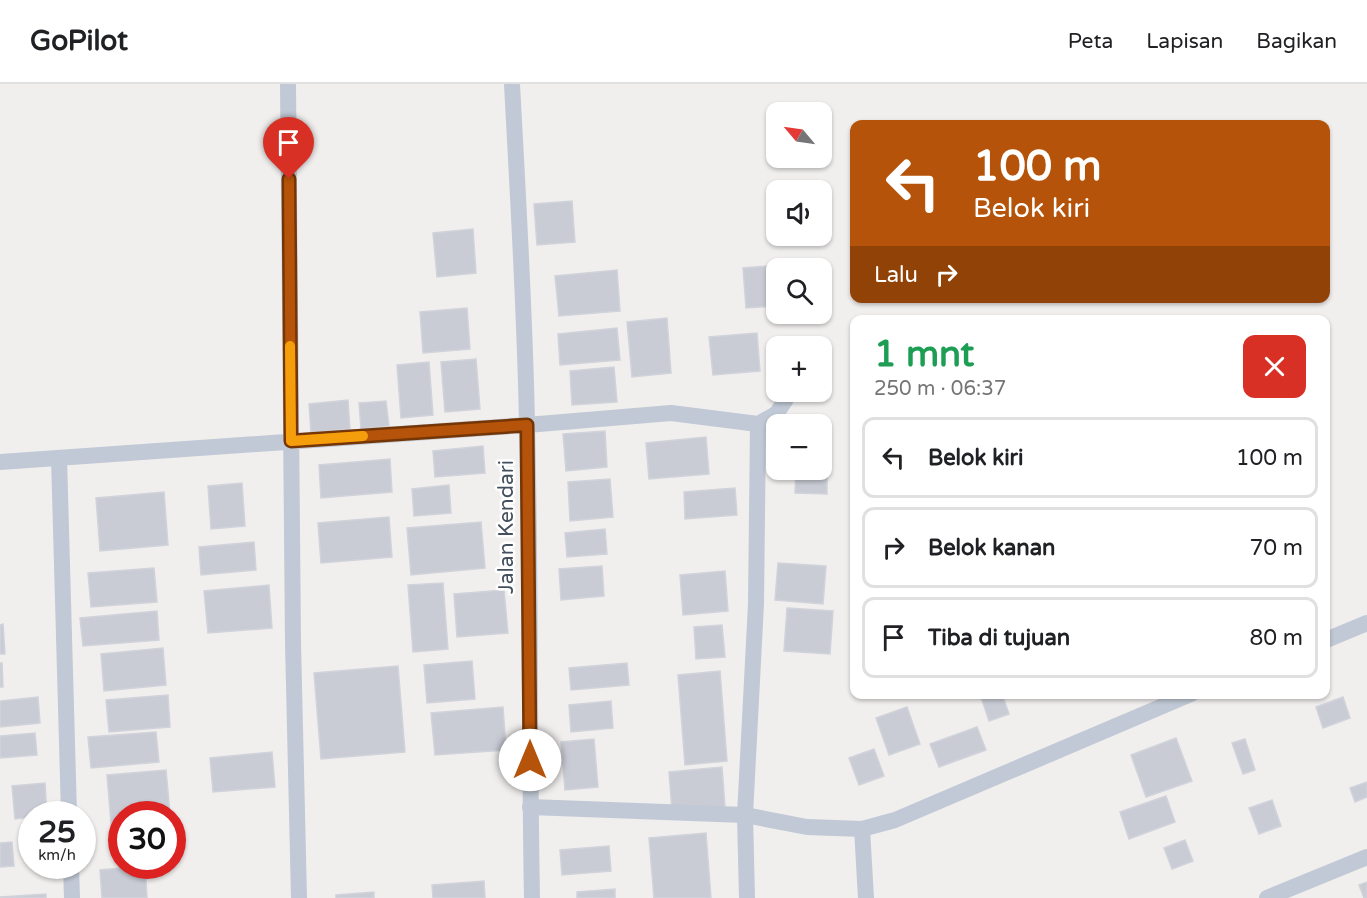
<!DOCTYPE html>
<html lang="id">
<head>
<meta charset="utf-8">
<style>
	:root { --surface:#fff; --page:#f2f2f2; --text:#202124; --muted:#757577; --line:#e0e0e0 }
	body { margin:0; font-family:"Varela Round",sans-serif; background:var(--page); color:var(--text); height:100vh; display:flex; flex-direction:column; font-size:22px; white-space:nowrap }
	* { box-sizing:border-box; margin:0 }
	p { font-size:20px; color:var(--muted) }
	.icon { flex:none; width:33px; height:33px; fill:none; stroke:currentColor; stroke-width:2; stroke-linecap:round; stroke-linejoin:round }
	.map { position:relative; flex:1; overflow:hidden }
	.side { position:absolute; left:850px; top:231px; width:480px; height:384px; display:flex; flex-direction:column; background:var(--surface); border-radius:12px; box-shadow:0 2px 4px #0004 }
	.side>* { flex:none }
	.top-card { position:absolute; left:850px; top:36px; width:480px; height:183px; border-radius:12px; box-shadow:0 2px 4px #0004; background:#b45309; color:#fff; overflow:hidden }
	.needle { width:39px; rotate:299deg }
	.fabs { position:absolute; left:766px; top:18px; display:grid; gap:12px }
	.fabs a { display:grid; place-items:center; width:66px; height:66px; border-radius:12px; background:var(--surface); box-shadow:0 2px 4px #0004; font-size:30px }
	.speed { position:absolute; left:18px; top:717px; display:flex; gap:12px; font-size:30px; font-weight:700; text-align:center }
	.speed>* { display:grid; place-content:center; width:78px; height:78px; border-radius:50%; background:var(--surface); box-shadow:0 2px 4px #0004; line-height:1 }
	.speed small { font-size:15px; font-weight:400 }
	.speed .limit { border:9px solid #d22; background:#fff; color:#111 }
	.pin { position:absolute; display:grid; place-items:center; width:51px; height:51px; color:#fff; margin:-62px -26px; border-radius:50% 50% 50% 0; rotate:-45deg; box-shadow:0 0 6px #0007 }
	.pin .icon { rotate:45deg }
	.me { position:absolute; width:66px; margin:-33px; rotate:0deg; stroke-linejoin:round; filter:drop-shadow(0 0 4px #0008) }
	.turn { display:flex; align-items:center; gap:21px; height:126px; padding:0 24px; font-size:27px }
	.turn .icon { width:78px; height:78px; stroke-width:2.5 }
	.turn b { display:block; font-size:42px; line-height:51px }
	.then { display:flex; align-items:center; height:57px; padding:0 24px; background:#0003; gap:12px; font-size:22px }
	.round { display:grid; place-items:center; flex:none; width:63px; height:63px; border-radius:12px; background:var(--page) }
	.headline { display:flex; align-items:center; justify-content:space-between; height:102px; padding:0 24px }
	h1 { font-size:36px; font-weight:700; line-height:45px; color:#1e9e55 }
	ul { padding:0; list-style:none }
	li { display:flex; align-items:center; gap:18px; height:81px; margin:0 12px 9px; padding:0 12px; border:3px solid var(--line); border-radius:12px }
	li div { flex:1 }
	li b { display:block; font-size:22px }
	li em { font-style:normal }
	header { display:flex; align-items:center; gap:36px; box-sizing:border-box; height:84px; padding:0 30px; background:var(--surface); border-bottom:2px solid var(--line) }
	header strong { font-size:28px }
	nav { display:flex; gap:33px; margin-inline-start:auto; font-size:21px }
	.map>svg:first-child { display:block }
	.building { fill:#c9ccd5; stroke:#d1d3db; stroke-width:1.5 }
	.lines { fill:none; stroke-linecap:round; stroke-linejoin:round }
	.street { stroke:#c0c9d5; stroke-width:16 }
	.route-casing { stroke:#753606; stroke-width:15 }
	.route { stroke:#b45309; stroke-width:10 }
	.slow { stroke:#f59e0b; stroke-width:10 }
	.labels { text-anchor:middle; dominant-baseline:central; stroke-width:5; stroke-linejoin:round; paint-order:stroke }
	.street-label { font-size:21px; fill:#44505e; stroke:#fff }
</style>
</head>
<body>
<header>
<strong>GoPilot</strong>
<nav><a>Peta</a><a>Lapisan</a><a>Bagikan</a></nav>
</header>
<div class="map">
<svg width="1367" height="814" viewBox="0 0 1367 814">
	<rect width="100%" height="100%" fill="#f1eeee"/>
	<g class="building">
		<polygon points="572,117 575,158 537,161 534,120"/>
		<polygon points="473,145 476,189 437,193 433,149"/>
		<polygon points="792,180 792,184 777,184 777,222 746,224 743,184"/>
		<polygon points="617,186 620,227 559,232 555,192"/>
		<polygon points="467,224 470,265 423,269 420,228"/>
		<polygon points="667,234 671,289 632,293 627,238"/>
		<polygon points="617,244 620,276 560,281 558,250"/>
		<polygon points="757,249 760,287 713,291 709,253"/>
		<polygon points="476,275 480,325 445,328 441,278"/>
		<polygon points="429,278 433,331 401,334 397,281"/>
		<polygon points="614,283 617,318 572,321 570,287"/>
		<polygon points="348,316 350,345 311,349 309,320"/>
		<polygon points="386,317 389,342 361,345 359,319"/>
		<polygon points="605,347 607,383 566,387 563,350"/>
		<polygon points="706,353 709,390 649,395 646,359"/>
		<polygon points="483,362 485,389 435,393 433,367"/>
		<polygon points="822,372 827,372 827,410 795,409 796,386 822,386"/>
		<polygon points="390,375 392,408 321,414 319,381"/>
		<polygon points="610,395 613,433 570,437 568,398"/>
		<polygon points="242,399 245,442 211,445 208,402"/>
		<polygon points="449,401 451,429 414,432 412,405"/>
		<polygon points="735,404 737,431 685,435 684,408"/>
		<polygon points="164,408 168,461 100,467 96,414"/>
		<polygon points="389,433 392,473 321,479 318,439"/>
		<polygon points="481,438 485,484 411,491 407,444"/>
		<polygon points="605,445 607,470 567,473 565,449"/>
		<polygon points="254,458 256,486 201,491 199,463"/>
		<polygon points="778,479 826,482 823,520 775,516"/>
		<polygon points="602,482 604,512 561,516 559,485"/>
		<polygon points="154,484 157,518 91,523 88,489"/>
		<polygon points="725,487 728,527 683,531 680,491"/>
		<polygon points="443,499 448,565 413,568 408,501"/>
		<polygon points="269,501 272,544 208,549 204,507"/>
		<polygon points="504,506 508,549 457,553 454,510"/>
		<polygon points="787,524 833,527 830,570 784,567"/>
		<polygon points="157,527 159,556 83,562 80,534"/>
		<polygon points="3,540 5,570 0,570 0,541"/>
		<polygon points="722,541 725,573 696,575 694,543"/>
		<polygon points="163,564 166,601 104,607 101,570"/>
		<polygon points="472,577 475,615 427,619 424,581"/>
		<polygon points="0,579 2,579 3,603 0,603"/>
		<polygon points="627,579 629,601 571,606 569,584"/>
		<polygon points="398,582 405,668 321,675 314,589"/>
		<polygon points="720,587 727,677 685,681 678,591"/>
		<polygon points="980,610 1002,610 1009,630 989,637"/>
		<polygon points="168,611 170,643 109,648 106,616"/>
		<polygon points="38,613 40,639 0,643 0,617"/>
		<polygon points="1343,613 1350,634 1323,644 1316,623"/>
		<polygon points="611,617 613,644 571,648 569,621"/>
		<polygon points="503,623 506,666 435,671 431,629"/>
		<polygon points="907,623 920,660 889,671 876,634"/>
		<polygon points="977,643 986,666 939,683 930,660"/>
		<polygon points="156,648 159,678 91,684 88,653"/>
		<polygon points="35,649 37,671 0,674 0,652"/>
		<polygon points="1176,654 1192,697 1146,713 1131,671"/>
		<polygon points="594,655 598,703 565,706 561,658"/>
		<polygon points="1245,655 1255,686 1243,690 1232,659"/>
		<polygon points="874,665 884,692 859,701 849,674"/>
		<polygon points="272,668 275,703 213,708 210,674"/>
		<polygon points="722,683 725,723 672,727 669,688"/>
		<polygon points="166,686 170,730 122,730 122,738 111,739 107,691"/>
		<polygon points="1367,698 1367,713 1355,718 1350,704"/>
		<polygon points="45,699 47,730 32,730 32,733 15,735 12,702"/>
		<polygon points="1166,712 1175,738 1129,755 1120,728"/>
		<polygon points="1272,716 1281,742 1259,750 1249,724"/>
		<polygon points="706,749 711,814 654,814 649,754"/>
		<polygon points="1185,756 1193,777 1172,785 1164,764"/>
		<polygon points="12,758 14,782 0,783 0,759"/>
		<polygon points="609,762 611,787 562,791 560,766"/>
		<polygon points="145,782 147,814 102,814 100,786"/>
		<polygon points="484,797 485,814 433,814 432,801"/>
		<polygon points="1367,798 1367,814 1364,814 1359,801"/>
		<polygon points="615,805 615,814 577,814 577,808"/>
		<polygon points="374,808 374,814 336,814 336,811"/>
		<polygon points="46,810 46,814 0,814 0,813"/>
	</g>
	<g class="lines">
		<g class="street">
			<polyline points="288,0 293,559 299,814"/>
			<path d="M512,0c6,114 13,227 15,341 4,158 2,315 5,473"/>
			<polyline points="59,374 69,730"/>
			<polyline points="0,378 527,341 671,329 758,340 776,330 785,317 789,308"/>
			<polyline points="1326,556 1367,539"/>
			<polyline points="530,723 745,731 807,743 862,745 895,736 1191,610"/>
			<polyline points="862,745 866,814"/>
			<polyline points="71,782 72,814"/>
			<polyline points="747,814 745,731 756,520 758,340"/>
			<polyline points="1267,814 1367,773"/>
		</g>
	</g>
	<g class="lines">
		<defs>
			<polyline id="route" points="289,95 291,357 527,341 530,676"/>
		</defs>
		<use href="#route" class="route-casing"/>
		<use href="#route" class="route"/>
		<polyline class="slow" points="290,262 291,357 363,352"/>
	</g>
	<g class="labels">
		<g class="street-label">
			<text transform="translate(506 443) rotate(-90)">Jalan Kendari</text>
		</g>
	</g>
</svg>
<div class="fabs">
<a><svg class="needle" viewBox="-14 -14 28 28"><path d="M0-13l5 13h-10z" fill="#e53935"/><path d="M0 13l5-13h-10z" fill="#757577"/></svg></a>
<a><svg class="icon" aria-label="sound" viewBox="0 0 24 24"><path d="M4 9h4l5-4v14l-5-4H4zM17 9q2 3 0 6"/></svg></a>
<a><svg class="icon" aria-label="search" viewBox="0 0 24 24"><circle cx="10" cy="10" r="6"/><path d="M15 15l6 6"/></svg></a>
<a>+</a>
<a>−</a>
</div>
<div class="speed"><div>25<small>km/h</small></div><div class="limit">30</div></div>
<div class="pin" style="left:289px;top:95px;background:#d93025"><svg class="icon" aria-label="arrive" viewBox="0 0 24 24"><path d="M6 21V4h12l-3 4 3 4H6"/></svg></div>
<svg class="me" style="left:530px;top:676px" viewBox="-20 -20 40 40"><circle r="19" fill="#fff"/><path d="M0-13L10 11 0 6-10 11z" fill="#b45309"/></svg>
<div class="top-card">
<div class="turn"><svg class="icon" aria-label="left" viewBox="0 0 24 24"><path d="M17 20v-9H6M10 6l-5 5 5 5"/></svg><div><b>100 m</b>Belok kiri</div></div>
<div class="then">Lalu<svg class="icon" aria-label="right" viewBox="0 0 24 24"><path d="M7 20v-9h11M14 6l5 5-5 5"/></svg></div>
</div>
<section class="side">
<div class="headline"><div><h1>1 mnt</h1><p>250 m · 06:37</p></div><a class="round" style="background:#d93025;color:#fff"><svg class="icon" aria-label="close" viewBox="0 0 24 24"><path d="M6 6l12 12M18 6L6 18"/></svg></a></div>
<ul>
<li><svg class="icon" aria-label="left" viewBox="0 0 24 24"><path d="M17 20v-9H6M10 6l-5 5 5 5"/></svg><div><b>Belok kiri</b></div><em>100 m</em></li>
<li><svg class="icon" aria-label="right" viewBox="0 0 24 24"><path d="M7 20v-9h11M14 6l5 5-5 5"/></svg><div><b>Belok kanan</b></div><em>70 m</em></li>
<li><svg class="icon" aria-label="arrive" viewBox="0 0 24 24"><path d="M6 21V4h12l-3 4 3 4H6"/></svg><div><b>Tiba di tujuan</b></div><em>80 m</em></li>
</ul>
</section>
</div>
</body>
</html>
